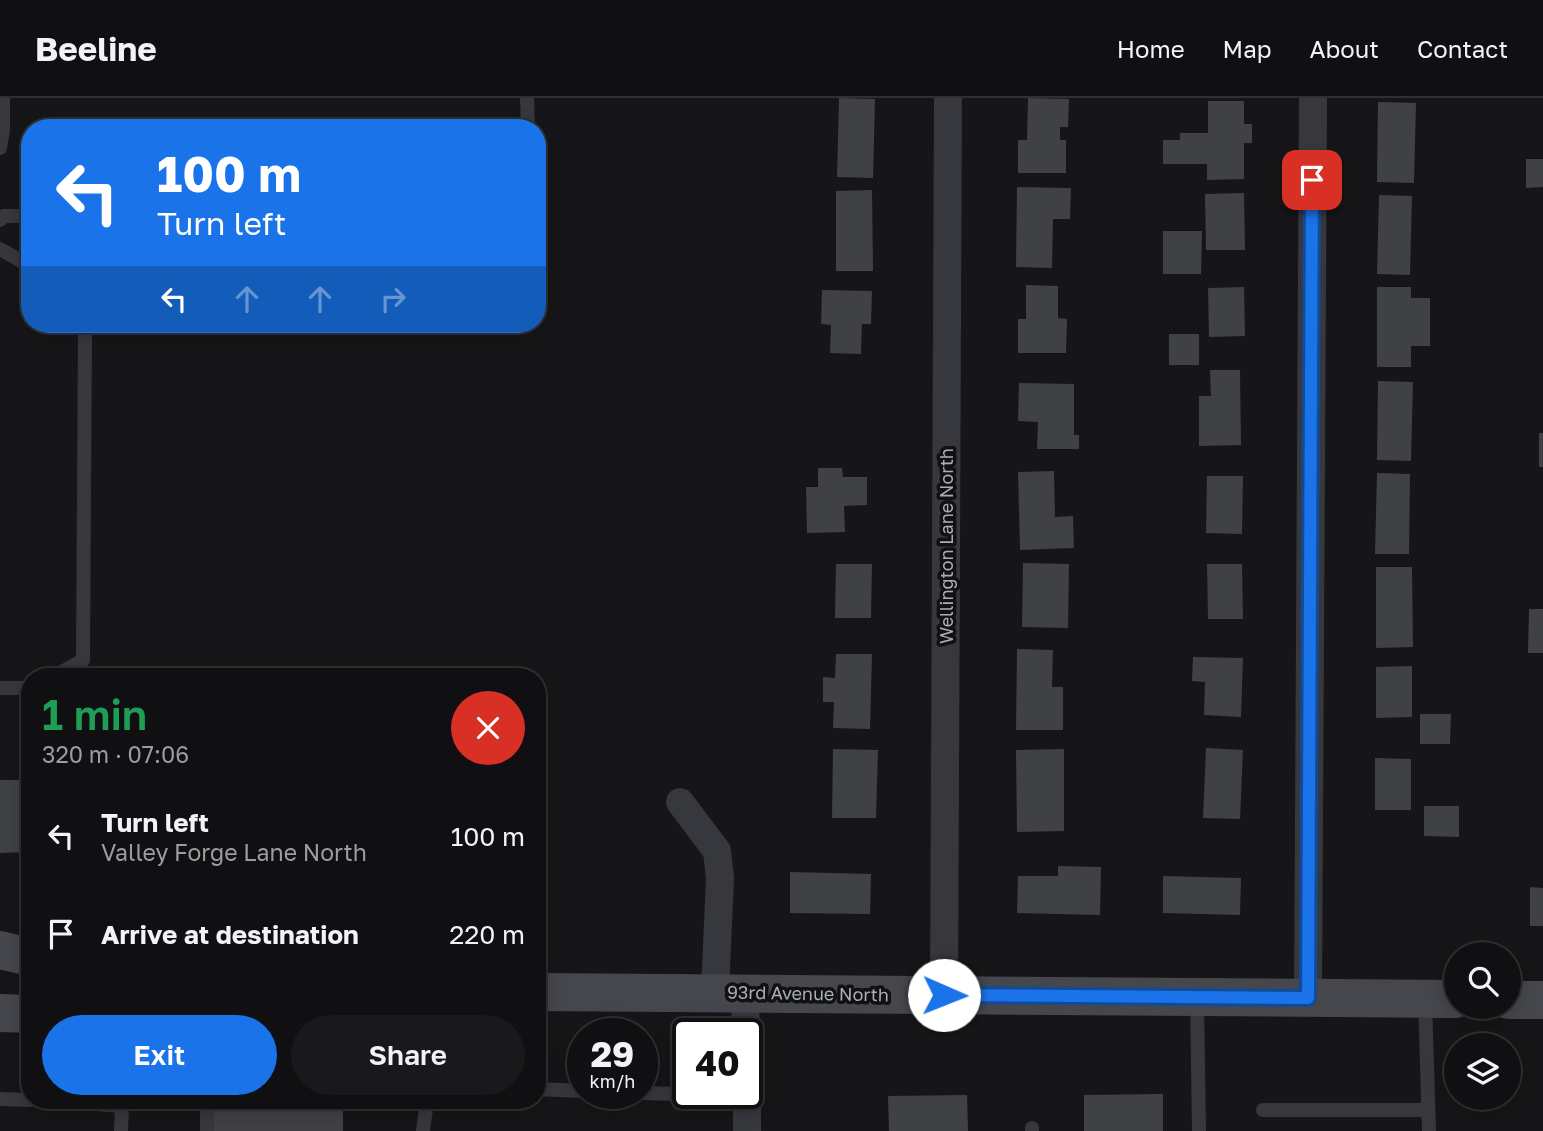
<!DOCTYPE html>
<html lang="en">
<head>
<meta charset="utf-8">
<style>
	:root { --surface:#101012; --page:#19191b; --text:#f1f3f6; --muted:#9c9d9f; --line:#303032; --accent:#1a73e8 }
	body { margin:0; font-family:"Golos Text",sans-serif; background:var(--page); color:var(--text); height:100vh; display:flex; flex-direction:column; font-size:26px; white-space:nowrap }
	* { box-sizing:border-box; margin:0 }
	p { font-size:23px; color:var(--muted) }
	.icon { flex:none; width:38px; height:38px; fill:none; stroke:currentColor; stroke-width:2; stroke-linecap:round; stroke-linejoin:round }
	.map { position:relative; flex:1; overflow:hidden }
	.side { position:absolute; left:21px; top:570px; width:525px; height:441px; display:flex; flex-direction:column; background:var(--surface); border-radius:28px; box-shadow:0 4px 18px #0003,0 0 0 2px var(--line) }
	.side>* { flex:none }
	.banner { position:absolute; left:21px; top:21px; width:525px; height:214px; border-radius:28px; box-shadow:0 4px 18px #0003,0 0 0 2px var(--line); background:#1a73e8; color:#fff; overflow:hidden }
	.controls { position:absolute; left:1444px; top:844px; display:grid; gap:14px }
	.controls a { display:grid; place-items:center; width:77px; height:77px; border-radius:50%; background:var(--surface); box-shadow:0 4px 18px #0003,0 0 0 2px var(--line); font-size:35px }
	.speed { position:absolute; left:567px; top:920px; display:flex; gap:14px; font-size:35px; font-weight:700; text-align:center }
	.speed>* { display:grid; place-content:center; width:91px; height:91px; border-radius:50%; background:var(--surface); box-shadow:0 4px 18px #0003,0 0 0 2px var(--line); line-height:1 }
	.speed small { font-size:18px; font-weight:400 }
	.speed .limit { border:4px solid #111; border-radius:10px; background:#fff; color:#111 }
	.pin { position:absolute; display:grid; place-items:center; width:60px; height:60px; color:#fff; margin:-30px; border-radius:14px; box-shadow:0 4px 10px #0006 }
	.me { position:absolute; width:77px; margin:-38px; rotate:91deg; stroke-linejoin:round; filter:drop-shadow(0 0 5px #0008) }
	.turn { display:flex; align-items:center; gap:24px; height:147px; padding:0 21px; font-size:32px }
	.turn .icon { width:91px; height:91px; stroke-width:2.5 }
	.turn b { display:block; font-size:49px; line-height:60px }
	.lanes { display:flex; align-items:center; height:66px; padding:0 21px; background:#0003; justify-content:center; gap:35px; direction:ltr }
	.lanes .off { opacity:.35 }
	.round { display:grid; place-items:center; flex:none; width:74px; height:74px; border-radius:37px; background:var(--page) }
	.head { display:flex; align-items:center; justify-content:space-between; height:119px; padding:0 21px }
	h1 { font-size:42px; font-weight:600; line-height:52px; color:#1e9e55 }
	.button { display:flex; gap:14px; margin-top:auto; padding:14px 21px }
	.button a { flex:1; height:80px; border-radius:42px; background:var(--accent); color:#fff; font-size:28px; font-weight:600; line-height:80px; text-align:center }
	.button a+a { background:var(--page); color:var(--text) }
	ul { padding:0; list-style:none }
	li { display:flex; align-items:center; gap:21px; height:98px; padding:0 21px }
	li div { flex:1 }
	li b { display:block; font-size:26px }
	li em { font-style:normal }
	header { display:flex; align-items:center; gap:42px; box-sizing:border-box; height:98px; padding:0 35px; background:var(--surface); border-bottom:2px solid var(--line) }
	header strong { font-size:33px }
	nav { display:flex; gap:38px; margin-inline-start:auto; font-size:24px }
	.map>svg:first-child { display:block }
	.building { fill:#404145 }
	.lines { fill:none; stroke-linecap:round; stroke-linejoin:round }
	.lane { stroke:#37383d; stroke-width:14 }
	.street { stroke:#37383d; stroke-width:28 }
	.secondary { stroke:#45474d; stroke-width:38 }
	.route-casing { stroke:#114b97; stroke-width:18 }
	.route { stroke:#1a73e8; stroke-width:12 }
	.labels { text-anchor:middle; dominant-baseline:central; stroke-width:7; stroke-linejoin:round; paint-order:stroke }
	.street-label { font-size:18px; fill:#a8adb8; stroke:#111113 }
</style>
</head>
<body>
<header>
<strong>Beeline</strong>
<nav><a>Home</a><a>Map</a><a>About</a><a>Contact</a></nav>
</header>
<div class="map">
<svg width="1543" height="1033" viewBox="0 0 1543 1033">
	<rect width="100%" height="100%" fill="#161618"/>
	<g class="building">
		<polygon points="839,0 875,1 873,80 837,79"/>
		<polygon points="1028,0 1069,1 1068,29 1060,29 1060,42 1066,42 1066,75 1018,75 1018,42 1027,42"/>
		<polygon points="1208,3 1244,3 1244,26 1252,26 1252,45 1244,45 1244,81 1207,82 1207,66 1163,66 1163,42 1180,42 1180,35 1208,35"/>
		<polygon points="1378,4 1416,5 1414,85 1377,84"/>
		<polygon points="1526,61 1543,61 1543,89 1526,90"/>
		<polygon points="1017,89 1071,90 1070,121 1053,121 1052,170 1016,169"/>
		<polygon points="872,92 873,173 836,173 836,93"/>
		<polygon points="1244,95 1245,152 1206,152 1205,96"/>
		<polygon points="1379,97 1412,98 1410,177 1377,176"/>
		<polygon points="1163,133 1202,133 1201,176 1163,176"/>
		<polygon points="1026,187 1058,188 1058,220 1067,221 1066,255 1018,255 1018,221 1026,221"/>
		<polygon points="1244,189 1245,238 1209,239 1208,190"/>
		<polygon points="1377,189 1411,189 1411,200 1430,200 1430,248 1411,248 1411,269 1377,269"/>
		<polygon points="822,192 872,193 871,226 862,226 861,256 830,255 831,227 821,226"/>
		<rect x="1169" y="236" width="30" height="31"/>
		<polygon points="1210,272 1240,272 1241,347 1199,348 1199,298 1211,298"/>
		<polygon points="1378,283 1413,284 1411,363 1377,362"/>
		<polygon points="1019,285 1074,286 1074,337 1079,337 1079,351 1037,351 1038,324 1018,323"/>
		<rect x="1539" y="335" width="4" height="34"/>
		<polygon points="818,370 842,370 843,379 867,379 867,407 844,408 845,434 807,435 806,389 818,389"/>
		<polygon points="1054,373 1055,419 1073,418 1074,450 1020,452 1018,374"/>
		<polygon points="1377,375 1410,376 1409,456 1375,456"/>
		<polygon points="1207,378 1243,378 1242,436 1206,435"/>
		<polygon points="1023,465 1069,466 1068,530 1022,529"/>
		<polygon points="836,466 872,466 871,520 835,520"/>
		<polygon points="1207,466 1242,466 1243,521 1208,521"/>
		<polygon points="1376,469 1412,469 1413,549 1376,550"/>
		<polygon points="1529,511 1543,511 1543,555 1528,555"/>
		<polygon points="1017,551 1053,552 1052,589 1063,589 1063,632 1016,632"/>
		<polygon points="836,556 872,556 870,631 833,630 834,604 823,604 823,579 835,580"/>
		<polygon points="1193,559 1243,560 1241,619 1204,617 1205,584 1192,583"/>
		<polygon points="1412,568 1412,619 1376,620 1376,569"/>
		<polygon points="1420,616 1451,616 1450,646 1420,646"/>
		<polygon points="1206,650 1243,652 1240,721 1203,720"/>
		<polygon points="833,651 878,652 876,720 832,720"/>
		<polygon points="1064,651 1064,733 1017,734 1016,652"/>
		<polygon points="1375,660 1411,661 1411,712 1375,712"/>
		<polygon points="0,682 30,682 30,754 0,755"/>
		<polygon points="1424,708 1459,708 1459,739 1424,738"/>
		<polygon points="1058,768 1101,769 1100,817 1017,815 1018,778 1058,778"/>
		<polygon points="790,774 871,776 870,816 790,815"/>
		<polygon points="1163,778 1241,780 1240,817 1163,815"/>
		<polygon points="1530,789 1543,790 1543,828 1530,828"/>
		<polygon points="1163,996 1163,1033 1084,1033 1084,997"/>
		<polygon points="967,997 968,1033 889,1033 888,998"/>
		<polygon points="213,1003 343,1003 343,1033 214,1033"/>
	</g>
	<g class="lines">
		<g class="lane">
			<polyline points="527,0 528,30"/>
			<polyline points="0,50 3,32 3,0"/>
			<polyline points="0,122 4,118 30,118"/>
			<polyline points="0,151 30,168"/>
			<polyline points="53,579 83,562 85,233 82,226"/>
			<polyline points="0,590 30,590"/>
			<polyline points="1197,901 1199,1033"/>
			<polyline points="1425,901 1429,1033"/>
			<polyline points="537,991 583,993"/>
			<polyline points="642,995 747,998"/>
			<polyline points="0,1001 30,1002"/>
			<polyline points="57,1003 122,1008 126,1003"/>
			<polyline points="207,1003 207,1033"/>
			<polyline points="1263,1012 1428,1012"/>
			<polyline points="1032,1030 1032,1033"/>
			<polyline points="121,1033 122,1008"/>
			<polyline points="423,1033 427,1003"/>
		</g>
		<g class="street">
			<polyline points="680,704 717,753 720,780 715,894"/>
			<polyline points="944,897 948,0"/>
			<polyline points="1308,900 1313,0"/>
			<polyline points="745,936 746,895"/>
			<polyline points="747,996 747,1033"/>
		</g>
		<g class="secondary">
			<polyline points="0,852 30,859"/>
			<polyline points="537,894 1456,901"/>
			<polyline points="1508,902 1543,902"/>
			<polyline points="0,915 30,916"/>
		</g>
	</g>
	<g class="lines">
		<defs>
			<polyline id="route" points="944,897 1308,900 1312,82"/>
		</defs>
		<use href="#route" class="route-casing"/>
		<use href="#route" class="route"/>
	</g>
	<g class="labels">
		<g class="street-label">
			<text transform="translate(946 448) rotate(-90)">Wellington Lane North</text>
			<text transform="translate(808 895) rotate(1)">93rd Avenue North</text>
		</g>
	</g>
</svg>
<div class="controls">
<a><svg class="icon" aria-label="search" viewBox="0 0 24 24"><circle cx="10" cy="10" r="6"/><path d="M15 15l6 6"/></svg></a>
<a><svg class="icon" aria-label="layers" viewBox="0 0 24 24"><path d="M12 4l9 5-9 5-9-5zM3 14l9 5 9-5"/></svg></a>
</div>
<div class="speed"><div>29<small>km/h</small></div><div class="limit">40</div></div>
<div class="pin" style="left:1312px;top:82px;background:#d93025"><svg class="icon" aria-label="arrive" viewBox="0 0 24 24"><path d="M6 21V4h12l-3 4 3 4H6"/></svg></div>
<svg class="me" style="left:944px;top:897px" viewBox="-20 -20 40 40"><circle r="19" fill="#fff"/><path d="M0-13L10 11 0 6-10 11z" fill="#1a73e8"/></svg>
<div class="banner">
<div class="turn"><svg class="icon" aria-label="left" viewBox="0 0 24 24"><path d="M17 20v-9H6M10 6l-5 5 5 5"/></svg><div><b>100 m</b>Turn left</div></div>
<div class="lanes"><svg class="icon" aria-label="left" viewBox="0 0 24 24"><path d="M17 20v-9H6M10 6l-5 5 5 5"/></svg><svg class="icon off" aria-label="ahead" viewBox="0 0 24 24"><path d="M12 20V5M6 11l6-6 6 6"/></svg><svg class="icon off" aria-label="ahead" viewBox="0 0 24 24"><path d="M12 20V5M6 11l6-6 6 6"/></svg><svg class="icon off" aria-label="right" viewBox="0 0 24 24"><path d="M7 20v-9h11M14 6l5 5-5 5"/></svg></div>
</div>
<section class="side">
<div class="head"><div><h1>1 min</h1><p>320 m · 07:06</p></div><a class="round" style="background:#d93025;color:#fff"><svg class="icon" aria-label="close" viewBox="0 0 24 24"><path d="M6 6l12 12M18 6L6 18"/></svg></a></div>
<ul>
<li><svg class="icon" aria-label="left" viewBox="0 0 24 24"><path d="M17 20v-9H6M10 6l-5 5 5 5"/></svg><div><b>Turn left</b><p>Valley Forge Lane North</p></div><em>100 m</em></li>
<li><svg class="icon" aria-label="arrive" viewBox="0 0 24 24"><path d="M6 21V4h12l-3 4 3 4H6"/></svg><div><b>Arrive at destination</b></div><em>220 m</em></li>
</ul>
<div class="button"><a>Exit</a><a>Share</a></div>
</section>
</div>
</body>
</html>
